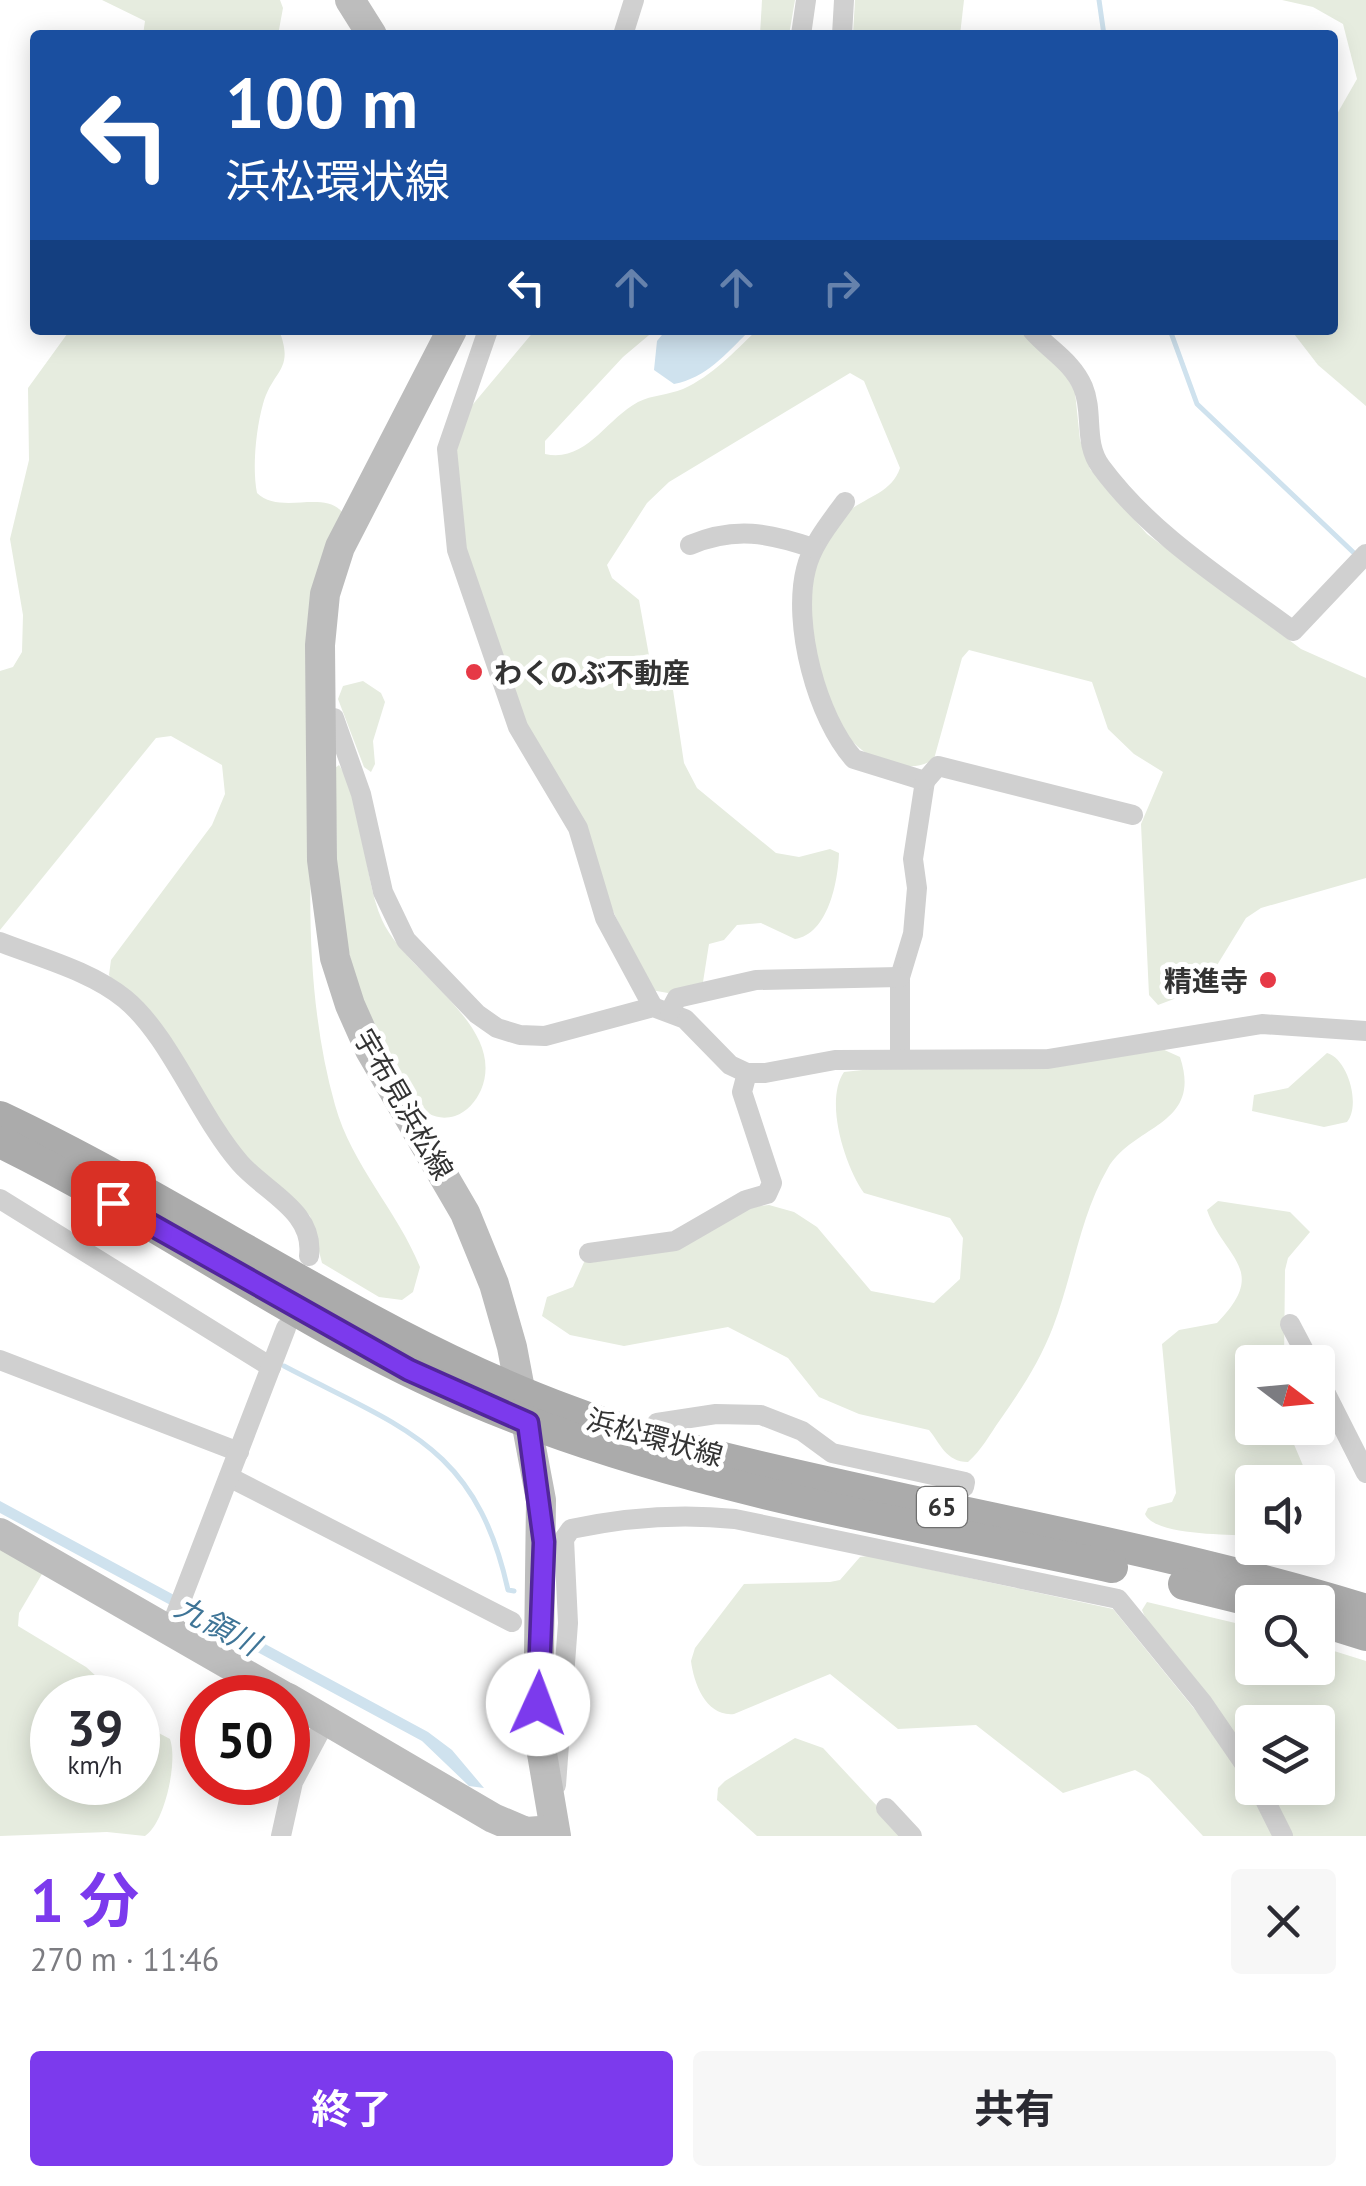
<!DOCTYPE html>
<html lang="ja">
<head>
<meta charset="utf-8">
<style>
	:root { --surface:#fff; --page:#f7f7f7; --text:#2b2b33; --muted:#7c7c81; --accent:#7c3aed }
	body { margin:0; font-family:"PT Sans","Noto Sans JP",sans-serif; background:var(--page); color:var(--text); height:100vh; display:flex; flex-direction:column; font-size:38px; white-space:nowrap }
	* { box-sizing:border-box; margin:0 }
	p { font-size:32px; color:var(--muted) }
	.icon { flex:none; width:55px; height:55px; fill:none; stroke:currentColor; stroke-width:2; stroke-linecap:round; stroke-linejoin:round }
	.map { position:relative; height:1836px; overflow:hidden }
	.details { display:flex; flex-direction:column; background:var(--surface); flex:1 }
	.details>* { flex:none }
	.banner { position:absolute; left:30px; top:30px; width:1308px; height:305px; border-radius:10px; box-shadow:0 5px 25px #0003; background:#1a4fa0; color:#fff; overflow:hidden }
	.needle { width:65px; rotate:106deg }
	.buttons { position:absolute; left:1235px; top:1345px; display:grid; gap:20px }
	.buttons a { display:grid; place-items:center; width:100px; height:100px; border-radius:10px; background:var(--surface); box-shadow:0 5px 25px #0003; font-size:50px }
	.speed { position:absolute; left:30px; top:1675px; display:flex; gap:20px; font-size:50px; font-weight:700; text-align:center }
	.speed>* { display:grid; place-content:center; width:130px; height:130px; border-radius:50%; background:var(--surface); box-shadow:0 5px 25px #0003; line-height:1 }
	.speed small { font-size:25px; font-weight:400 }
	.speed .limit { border:15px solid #d22; background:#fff; color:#111 }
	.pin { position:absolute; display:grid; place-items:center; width:85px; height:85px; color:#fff; margin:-42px; border-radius:20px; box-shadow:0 5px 15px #0006 }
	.me { position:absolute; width:110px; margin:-55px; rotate:2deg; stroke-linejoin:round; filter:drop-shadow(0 0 8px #0008) }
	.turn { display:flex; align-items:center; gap:35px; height:210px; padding:0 30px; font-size:45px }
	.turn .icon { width:130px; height:130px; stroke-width:2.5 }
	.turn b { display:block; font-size:70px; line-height:85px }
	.lanes { display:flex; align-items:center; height:95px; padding:0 30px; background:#0003; justify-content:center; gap:50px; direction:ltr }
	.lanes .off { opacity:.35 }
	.round { display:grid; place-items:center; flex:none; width:105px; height:105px; border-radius:10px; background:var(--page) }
	.summary { display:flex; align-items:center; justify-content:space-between; height:170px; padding:0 30px }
	h1 { font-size:60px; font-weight:700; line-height:75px; color:var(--accent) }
	.button { display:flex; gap:20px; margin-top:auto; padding:20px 30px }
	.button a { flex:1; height:115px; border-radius:10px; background:var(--accent); color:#fff; font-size:40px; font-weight:700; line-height:115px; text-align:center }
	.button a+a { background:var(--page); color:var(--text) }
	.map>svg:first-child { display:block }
	.green { fill:#e6ecdf }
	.water { fill:#cfe2ee }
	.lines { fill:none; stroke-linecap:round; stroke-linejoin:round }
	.stream { stroke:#cfe2ee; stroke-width:5 }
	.street { stroke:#d0d0d0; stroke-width:20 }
	.secondary { stroke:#bdbdbd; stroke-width:30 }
	.primary { stroke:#ababab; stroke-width:32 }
	.route-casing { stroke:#51269a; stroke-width:25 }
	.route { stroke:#7c3aed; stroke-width:18 }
	.poi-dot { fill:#e63946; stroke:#fff; stroke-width:4 }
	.labels { text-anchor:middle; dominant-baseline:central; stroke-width:10; stroke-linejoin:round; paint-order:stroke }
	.shield { fill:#fff; stroke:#707070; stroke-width:2.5 }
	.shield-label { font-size:25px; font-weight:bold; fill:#333 }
	.poi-label { font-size:28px; font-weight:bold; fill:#333; stroke:#fff; text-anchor:start }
	.street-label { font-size:28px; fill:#333; stroke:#fff }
	.water-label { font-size:30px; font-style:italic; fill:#3f7597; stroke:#fff }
</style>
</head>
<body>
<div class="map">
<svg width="1366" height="1836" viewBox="0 0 1366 1836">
	<rect width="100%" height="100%" fill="#fff"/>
	<g class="green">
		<polygon points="102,0 280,0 283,8 278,35 143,35 145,21"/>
		<polygon points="762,0 795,0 789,35 760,35"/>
		<polygon points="855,0 964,0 960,35 853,35"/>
		<polygon points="1282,0 1366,0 1366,406 1318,365 1291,330 1332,330 1333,121 1357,79 1343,24 1313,7"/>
		<path d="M70,330h209c16,41 -6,39 -16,74 -7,25 -11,64 -6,89 22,22 67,-3 85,19 -17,186 -58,412 -7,593 17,61 62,105 85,162l-7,25 -11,8 -23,-3 -57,-34 -12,-47 -67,-62 -134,-179 2,-15 101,-135 13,-31 -3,-29 -51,-29 -15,2 -156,192v-259l13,-4 9,-15 1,-37 -13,-76 19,-79 -1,-72z"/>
		<path d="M535,330h120l-32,27 -78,84v13c41,9 61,-35 93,-52 14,-7 30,-7 45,-13 29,-13 51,-37 74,-59h263l45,44 10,18 5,48 10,29 57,65 154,115 65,29v200l-105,30 -15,10 -43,70 -45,17 -9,-10 -8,-171 22,-52 -29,-18 -26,-25 -16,-47 -123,-32 -7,8 -28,101c-15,10 -28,8 -44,4 -73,-15 -90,-145 -72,-206 4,-13 19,-35 30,-45 17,-15 44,-19 52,-44l-36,-87 -14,-8 -181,109 -22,21 -40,62 5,13 27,22 11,61 20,9 14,93 13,25 79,65 23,4 31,-8 9,4c-1,29 -11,81 -44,86l-34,-16 -24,2 -13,15 -15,4 -6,38 -35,11 -17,-3 -128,-266 -61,-175 -9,-99 16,-41z"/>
		<polygon points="363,681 381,693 385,702 373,741 375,764 371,772 364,767 338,699 343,686"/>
		<path d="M339,765c27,40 23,110 43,155 25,55 126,105 99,170 -5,11 -14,22 -26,26 -17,5 -28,-2 -41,-13l-53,-102 -23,-93 -3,-140z"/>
		<path d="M1160,1048l20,9c23,69 -46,67 -72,111 -28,48 -35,107 -55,159 -13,34 -32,63 -53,93 -10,14 -19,31 -32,42 -22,0 -28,-19 -39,-32l-70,-16 -40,-17 -31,-39 -60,-31 -104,19 -54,-11 -28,-19 5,-19 26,-10 12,-27 62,-9 97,-43 25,-3 25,7 23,15 54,64 63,12 26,-24 3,-41 -13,-20 -86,-25c-19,-27 -40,-92 -20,-121l56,-6 149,1z"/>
		<path d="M1327,1053c21,6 34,52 20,69l-23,5 -72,-16 2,-16 34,-7z"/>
		<path d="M1218,1201l72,11 20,20 -22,26 -3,12 -1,92h-32v66h35l23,54h-58v54c-23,-2 -97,0 -107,-22l3,-6 24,-6 4,-9 -14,-149 17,-14 38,-7c53,-54 7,-64 -10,-113z"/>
		<path d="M0,1542l42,32 -23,39 -1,13 68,41 33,30 -67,1v84h86v-60l32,17c8,22 -5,84 -25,97l-38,-4 -107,4z"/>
		<path d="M868,1556l245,53 109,134 52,93h-71l-54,-58 -14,-8 -72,23 -87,-68 -78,4 -68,-55 -96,40c-27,3 -40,-29 -43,-53l4,-13 49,-64 86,-2 10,-2 20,-23z"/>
		<polygon points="1147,1602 1252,1627 1252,1668 1318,1668 1318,1646 1366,1661 1366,1836 1292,1836 1268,1788 1318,1788 1318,1722 1252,1722 1252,1760 1145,1617 1142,1610"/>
		<polygon points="795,1738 823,1748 905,1836 757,1836 717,1800 718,1788 725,1781"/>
	</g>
	<g class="water">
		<path d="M666,330h81l1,2c-22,22 -42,46 -74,52l-20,-14 3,-29z"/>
		<polygon points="0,1501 428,1732 452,1750 484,1788 469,1786 422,1741 0,1513"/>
	</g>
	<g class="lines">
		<g class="stream">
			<polyline points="1099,0 1104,35"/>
			<polyline points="1170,330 1197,404 1353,552"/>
			<path d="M284,1366c118,62 192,79 224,224l6,1"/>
		</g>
		<g class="street">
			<polyline points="623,35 634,0"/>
			<polyline points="801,35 806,0"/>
			<polyline points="842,35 844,0"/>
			<polyline points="488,330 447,449 457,550 518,727 578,828 605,918 653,1007"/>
			<path d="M1032,330c17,20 40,31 51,57 11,26 0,56 18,80 51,69 125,114 192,164l73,-77"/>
			<path d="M845,502c-15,21 -33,42 -39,67 -14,55 11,149 48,190l71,22 -12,78 4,29 -4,46 -13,43v81"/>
			<path d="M690,545c45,-19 79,-12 123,3"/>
			<polyline points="321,719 334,718 361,794 383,892 406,940 477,1014 497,1028 520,1035 545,1036 653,1007 685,1019 730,1065 747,1073 765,1073 835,1060 1048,1059 1262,1024 1366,1031"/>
			<polyline points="925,781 938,766 1133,815"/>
			<path d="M0,942c41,16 91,29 125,57 45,37 74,117 115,164 25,29 75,48 69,93"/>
			<polyline points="670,1011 677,998 756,980 900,977"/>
			<polyline points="0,1199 271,1367"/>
			<polyline points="589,1253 675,1241 746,1200 767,1194 772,1183 742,1092 747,1073"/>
			<polyline points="1290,1324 1310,1362"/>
			<polyline points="0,1360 239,1452"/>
			<polyline points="1318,1378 1366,1473"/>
			<polyline points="657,1423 716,1414 761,1415 802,1431 832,1453 965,1482 964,1487"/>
			<polyline points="229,1477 512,1622"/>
			<polyline points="170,1629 286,1328"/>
			<path d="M556,1785l12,-162 -4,-84 7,-10c56,-12 107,-16 164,-10l383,80 84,103 50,73"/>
			<polyline points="1259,1788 1283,1836"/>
			<polyline points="886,1808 912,1836"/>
			<polyline points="281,1836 293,1782 326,1720"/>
		</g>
		<g class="secondary">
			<polyline points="350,0 372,35"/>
			<polyline points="452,330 340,547 325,594 320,645 322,860 335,958 350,1005 370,1050 465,1213 494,1284 512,1347 541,1500 538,1730 556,1836"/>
			<polyline points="0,1533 287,1698"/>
			<polyline points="288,1698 493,1818 526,1832 554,1830"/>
		</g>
		<g class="primary">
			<path d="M0,1117c193,91 368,220 569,294 103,39 213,61 320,85 160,35 321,66 477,114"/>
			<path d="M0,1142c160,78 306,188 470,257 206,88 425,121 642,168"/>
			<polyline points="1184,1584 1257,1602"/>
			<polyline points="1318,1620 1366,1635"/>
		</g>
	</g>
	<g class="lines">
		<defs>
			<polyline id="route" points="113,1203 409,1370 528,1423 544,1542 538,1704"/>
		</defs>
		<use href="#route" class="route-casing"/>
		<use href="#route" class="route"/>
	</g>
	<g class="poi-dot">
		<circle cx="474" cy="672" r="10"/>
		<circle cx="1268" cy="980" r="10"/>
	</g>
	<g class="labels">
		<rect class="shield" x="917" y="1487" width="50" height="40" rx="8"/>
		<g class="shield-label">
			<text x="942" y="1507">65</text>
		</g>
		<g class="poi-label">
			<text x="494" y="672">わくのぶ不動産</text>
			<text x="1248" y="980" text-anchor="end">精進寺</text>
		</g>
		<g class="street-label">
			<text transform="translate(404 1104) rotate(60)">宇布見浜松線</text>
			<text transform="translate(655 1437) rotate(16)">浜松環状線</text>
		</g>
		<g class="water-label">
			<text transform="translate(218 1625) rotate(28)">九領川</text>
		</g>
	</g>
</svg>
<div class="buttons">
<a><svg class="needle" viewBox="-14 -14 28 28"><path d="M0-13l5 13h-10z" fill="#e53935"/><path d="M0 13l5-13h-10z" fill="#7c7c81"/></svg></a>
<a><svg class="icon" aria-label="sound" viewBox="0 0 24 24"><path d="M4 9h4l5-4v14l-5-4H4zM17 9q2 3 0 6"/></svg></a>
<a><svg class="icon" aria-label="search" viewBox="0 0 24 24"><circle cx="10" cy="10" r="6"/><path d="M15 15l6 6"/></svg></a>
<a><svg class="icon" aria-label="layers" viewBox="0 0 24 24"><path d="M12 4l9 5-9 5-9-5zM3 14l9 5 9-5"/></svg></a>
</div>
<div class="speed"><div>39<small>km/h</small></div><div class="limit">50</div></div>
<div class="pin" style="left:113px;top:1203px;background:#d93025"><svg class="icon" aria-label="arrive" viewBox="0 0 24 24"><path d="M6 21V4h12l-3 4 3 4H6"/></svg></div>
<svg class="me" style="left:538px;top:1704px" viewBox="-20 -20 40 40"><circle r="19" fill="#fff"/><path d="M0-13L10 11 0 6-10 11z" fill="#7c3aed"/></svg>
<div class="banner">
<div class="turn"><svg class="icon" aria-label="left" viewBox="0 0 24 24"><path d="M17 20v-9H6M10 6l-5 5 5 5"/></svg><div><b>100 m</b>浜松環状線</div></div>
<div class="lanes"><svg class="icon" aria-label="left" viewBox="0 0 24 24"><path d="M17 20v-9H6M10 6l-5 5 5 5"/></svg><svg class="icon off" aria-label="ahead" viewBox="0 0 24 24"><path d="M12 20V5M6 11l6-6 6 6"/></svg><svg class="icon off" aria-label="ahead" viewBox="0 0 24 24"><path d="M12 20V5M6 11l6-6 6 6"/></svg><svg class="icon off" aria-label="right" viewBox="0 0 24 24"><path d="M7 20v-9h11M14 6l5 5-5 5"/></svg></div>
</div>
</div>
<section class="details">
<div class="summary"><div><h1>1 分</h1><p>270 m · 11:46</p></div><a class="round"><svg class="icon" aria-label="close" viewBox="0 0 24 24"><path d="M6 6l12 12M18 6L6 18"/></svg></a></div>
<div class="button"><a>終了</a><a>共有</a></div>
</section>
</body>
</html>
